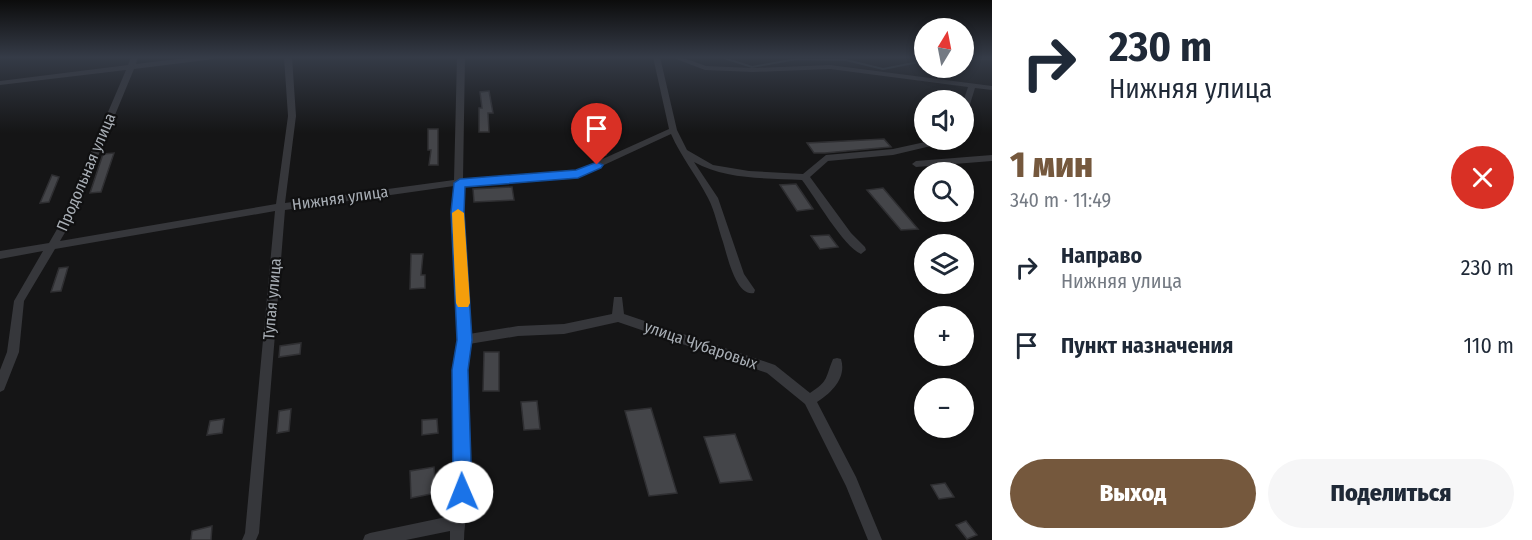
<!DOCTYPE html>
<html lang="ru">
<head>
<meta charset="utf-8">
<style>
	:root { --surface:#fff; --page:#f6f6f7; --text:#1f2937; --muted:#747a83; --accent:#75583d }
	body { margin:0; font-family:"Fira Sans Condensed",sans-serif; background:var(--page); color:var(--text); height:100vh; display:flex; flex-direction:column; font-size:22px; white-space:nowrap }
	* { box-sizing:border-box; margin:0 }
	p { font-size:20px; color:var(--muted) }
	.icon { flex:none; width:33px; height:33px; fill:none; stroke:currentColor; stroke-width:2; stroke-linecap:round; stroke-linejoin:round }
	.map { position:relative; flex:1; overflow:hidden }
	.sheet { display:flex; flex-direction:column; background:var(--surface); width:540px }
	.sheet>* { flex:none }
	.guide { background:#fff; color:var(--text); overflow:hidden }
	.needle { width:39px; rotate:10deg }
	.controls { position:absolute; left:914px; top:18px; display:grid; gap:12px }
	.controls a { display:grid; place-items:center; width:60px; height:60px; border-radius:50%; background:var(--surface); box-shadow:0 3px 9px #0003; font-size:30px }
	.pin { position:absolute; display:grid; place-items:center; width:51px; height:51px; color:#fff; margin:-62px -26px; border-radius:50% 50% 50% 0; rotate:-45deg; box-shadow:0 0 6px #0007 }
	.pin .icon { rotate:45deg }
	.me { position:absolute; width:66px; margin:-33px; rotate:359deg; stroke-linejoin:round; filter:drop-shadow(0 0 4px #0008) }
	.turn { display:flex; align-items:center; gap:21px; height:126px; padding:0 18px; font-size:27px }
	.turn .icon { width:78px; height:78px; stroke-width:2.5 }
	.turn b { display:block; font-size:42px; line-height:51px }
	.round { display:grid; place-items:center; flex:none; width:63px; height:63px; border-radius:32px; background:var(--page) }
	.summary { display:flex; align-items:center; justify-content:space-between; height:102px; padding:0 18px }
	h1 { font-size:36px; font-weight:800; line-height:45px; color:var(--accent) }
	.cta { display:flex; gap:12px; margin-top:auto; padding:12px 18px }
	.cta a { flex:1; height:69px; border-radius:36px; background:var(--accent); color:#fff; font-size:24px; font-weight:800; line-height:69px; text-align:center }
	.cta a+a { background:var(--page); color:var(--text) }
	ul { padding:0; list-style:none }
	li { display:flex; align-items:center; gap:18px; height:78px; padding:0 18px }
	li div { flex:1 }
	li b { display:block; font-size:22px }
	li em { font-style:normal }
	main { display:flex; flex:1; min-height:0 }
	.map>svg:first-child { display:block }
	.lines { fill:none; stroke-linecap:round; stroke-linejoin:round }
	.stream { stroke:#2f393d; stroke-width:2 }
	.building { fill:#444549; stroke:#2f2f32; stroke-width:1.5 }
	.minor { fill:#36373b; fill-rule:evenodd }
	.route { fill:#1a73e8; stroke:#114b97; stroke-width:1.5 }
	.slow { fill:#f59e0b }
	.labels { text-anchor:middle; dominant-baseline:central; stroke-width:4.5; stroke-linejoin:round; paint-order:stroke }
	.street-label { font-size:16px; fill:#a8aeb5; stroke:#101011 }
</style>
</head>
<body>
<main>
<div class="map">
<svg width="992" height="540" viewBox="0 0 992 540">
	<rect width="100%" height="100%" fill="#151516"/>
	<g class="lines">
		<g class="stream">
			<polyline points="721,57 752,67 796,59 846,60 883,69 924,61"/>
			<polyline points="963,59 992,59"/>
		</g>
	</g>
	<g class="building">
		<polygon points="489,91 493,113 488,113 489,132 479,132 479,108 482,108 480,92"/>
		<polygon points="602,116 606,155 597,155 596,117"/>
		<polygon points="428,129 438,129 438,165 429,165 431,150 428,150"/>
		<polygon points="884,139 891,147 825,153 814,153 807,143"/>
		<polygon points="114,153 101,192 90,193 103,154"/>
		<polygon points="52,175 59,177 49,202 40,203"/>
		<polygon points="796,184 813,209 797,211 780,185"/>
		<polygon points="512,187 514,200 474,202 473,189"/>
		<polygon points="883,188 918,229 901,230 867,190"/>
		<polygon points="829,235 838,247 820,249 811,236"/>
		<polygon points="411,254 423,254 421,275 425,275 425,288 410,289"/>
		<polygon points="68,267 61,291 51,292 59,268"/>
		<polygon points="301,343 300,354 279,357 280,346"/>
		<polygon points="484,352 499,352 499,391 483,391"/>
		<polygon points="537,401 540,429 524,430 521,402"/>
		<polygon points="651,408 677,493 649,496 625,411"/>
		<polygon points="291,409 289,431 277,433 279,411"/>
		<polygon points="224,419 222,433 207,435 210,421"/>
		<polygon points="437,419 438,433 422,435 422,420"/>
		<polygon points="735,434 752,480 720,483 704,437"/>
		<polygon points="434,467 436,493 411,498 410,471"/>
		<polygon points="945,483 954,497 939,499 931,485"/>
		<polygon points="966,521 977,535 967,539 956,525"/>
		<polygon points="212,526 211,540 191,540 192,531"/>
	</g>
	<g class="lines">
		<g class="minor">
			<path d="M131,57h7l-2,7 58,-7h23l-3,2 -80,10 -64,155 -10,17 216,-37 12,-88 -4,-59h8l4,59 -11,87 169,-23 3,-123h8l-2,122 113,-8 93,-42 -16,-72h7l17,73 10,20 26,15 36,6 54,3 23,-19 67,-6 32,-7 4,-2h9l-7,6 -38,9 -65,6 -18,16 41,56 14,14 1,3 -5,4c-18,-8 -46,-57 -59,-74 -35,-2 -76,0 -108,-18l24,36 26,76 11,16 -1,3c-18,4 -27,-38 -31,-51 -5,-14 -8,-31 -15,-44 -11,-22 -27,-41 -37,-64l-93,43 -115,8v27l6,122 49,-8 46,-2 48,-10 2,-17h8l2,17 151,51 35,28c19,-12 15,-15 23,-34l4,-1 4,1c6,19 -10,34 -24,43l39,75 26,63h-14l-22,-54 -41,-82 -38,-31 -149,-51 -54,12 -46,2 -49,8c-6,48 0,97 0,145 0,17 -5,34 -5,51h-14v-9l-44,9h-43l2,-5 5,-2 81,-17 4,-24 -1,-122 4,-30 -5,-128 1,-26 -169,24 -26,323 -3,7h-14l3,-7 30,-322 -220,38 -31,52 -5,51 -15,38 -4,2v-22l7,-18 7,-51 29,-50 -43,8v-8l49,-8 11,-19 66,-154 -126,15v-4l128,-16z"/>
			<polygon points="671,57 681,57 706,66 753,68 830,65 992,86 992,90 975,88 967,114 963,116 963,102 968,87 830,69 753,72 705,70"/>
			<polygon points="992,155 992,161 916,167 912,164 916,161"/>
		</g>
	</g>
	<linearGradient id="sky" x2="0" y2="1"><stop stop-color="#0c0c0c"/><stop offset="0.43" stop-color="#353b47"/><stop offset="1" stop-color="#353b47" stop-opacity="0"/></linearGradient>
	<rect width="992" height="133" fill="url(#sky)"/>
	<polygon class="route" points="597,162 603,165 601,168 578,178 465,187 464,212 472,340 468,370 472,492 469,498 462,501 456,498 453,492 452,370 457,340 451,212 454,183 460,179 576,170"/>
	<polygon class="slow" points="458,209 464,213 470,303 468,307 458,307 456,303 452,213"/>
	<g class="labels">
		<g class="street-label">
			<text transform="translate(86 172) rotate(-67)">Продольная улица</text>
			<text transform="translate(340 198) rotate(-8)">Нижняя улица</text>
			<text transform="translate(272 299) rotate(-85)">Тупая улица</text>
			<text transform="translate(701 345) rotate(19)">улица Чубаровых</text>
		</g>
	</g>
</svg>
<div class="controls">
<a><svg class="needle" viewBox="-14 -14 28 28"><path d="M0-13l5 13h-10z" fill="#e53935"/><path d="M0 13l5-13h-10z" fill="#747a83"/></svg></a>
<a><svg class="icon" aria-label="sound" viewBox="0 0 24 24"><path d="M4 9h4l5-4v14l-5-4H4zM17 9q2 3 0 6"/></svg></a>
<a><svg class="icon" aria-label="search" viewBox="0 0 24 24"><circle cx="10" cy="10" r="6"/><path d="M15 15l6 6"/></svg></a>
<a><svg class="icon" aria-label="layers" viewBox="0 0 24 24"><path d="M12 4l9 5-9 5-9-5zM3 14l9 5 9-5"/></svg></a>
<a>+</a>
<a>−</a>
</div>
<div class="pin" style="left:597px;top:165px;background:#d93025"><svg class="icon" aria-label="arrive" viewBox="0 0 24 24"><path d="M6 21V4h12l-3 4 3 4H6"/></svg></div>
<svg class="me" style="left:462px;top:492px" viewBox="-20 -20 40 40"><circle r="19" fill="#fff"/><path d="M0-13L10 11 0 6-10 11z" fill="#1a73e8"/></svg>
</div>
<section class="sheet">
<div class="guide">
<div class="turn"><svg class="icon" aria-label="right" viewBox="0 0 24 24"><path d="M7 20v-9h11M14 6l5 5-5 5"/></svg><div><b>230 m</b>Нижняя улица</div></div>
</div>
<div class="summary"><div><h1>1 мин</h1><p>340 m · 11:49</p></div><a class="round" style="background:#d93025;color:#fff"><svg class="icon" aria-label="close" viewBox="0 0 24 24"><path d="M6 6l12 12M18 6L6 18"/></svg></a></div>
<ul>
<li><svg class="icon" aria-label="right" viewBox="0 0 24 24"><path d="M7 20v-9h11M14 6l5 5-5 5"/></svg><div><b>Направо</b><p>Нижняя улица</p></div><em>230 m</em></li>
<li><svg class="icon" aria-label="arrive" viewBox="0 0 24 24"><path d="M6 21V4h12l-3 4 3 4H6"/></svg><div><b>Пункт назначения</b></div><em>110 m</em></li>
</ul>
<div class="cta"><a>Выход</a><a>Поделиться</a></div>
</section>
</main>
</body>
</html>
